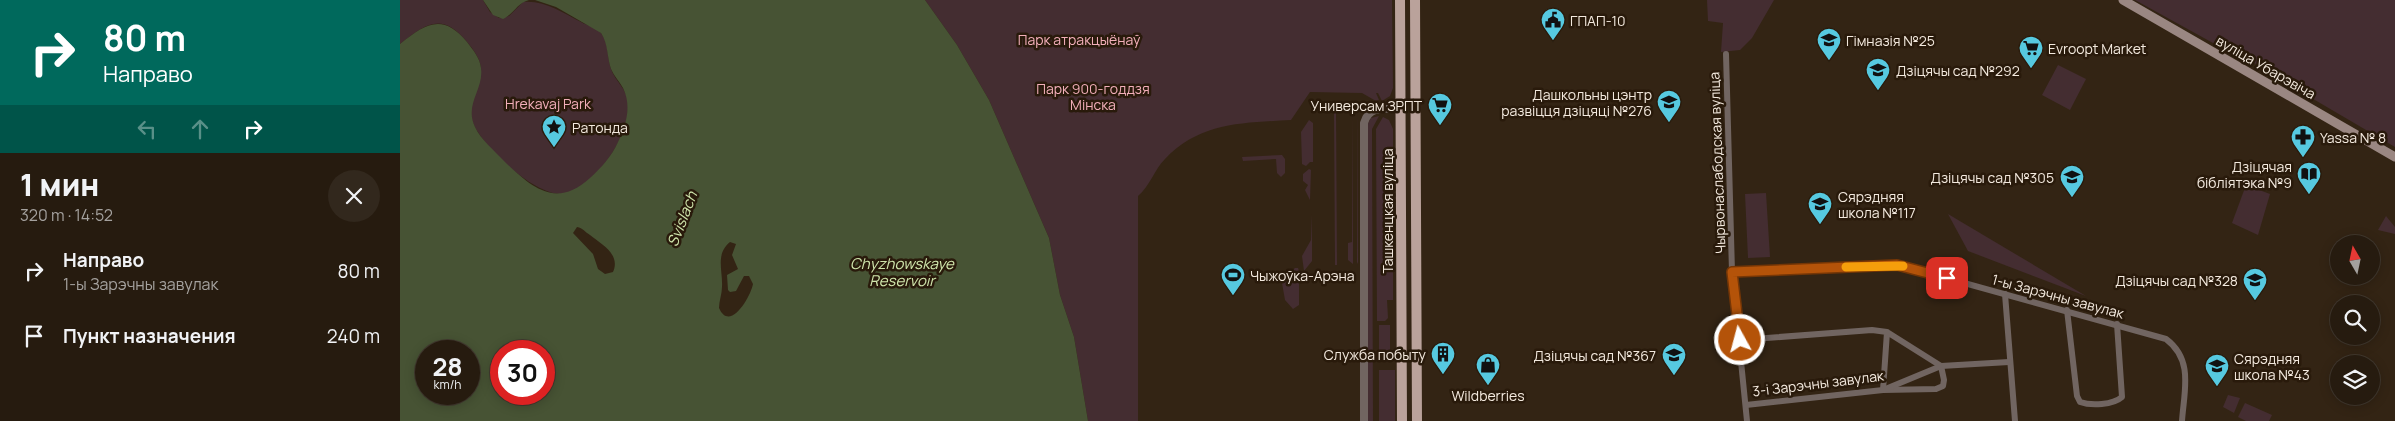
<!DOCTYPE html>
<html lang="ru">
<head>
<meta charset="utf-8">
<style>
	:root { --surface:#261b0f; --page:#32281d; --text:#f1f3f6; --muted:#a4a19e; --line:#42392f }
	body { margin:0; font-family:Manrope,sans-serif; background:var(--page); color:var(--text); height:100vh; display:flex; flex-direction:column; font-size:19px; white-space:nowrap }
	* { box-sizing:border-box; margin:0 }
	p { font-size:16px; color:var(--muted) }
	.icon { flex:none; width:28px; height:28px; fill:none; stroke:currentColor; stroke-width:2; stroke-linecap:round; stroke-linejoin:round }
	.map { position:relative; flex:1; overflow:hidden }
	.panel { display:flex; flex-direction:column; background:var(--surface); width:400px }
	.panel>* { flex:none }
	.hud { background:#00695c; color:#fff; overflow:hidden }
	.needle { width:32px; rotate:351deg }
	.buttons { position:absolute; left:1930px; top:235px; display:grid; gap:10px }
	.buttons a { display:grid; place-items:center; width:50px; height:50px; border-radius:50%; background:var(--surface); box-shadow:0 2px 12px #0003,0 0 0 1px var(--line); font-size:25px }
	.speed { position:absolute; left:15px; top:340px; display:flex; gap:10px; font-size:25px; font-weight:700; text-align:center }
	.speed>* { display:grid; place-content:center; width:65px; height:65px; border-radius:50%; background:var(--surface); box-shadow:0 2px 12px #0003,0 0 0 1px var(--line); line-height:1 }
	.speed small { font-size:12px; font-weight:400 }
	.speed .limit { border:8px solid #d22; background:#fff; color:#111 }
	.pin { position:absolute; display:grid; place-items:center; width:42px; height:42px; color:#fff; margin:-21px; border-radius:10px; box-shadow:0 2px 8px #0006 }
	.me { position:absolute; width:55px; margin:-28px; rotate:353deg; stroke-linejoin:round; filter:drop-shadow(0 0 4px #0008) }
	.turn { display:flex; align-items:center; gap:18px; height:105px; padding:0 20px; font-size:22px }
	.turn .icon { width:65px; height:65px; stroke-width:2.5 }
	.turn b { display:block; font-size:35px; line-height:42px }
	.lanes { display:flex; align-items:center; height:48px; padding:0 20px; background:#0003; justify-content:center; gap:25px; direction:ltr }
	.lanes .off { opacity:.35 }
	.round { display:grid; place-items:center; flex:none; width:52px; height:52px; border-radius:26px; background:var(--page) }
	.overview { display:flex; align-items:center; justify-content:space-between; height:85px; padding:0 20px }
	h1 { font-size:30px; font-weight:800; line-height:38px }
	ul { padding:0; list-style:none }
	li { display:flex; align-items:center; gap:15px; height:65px; padding:0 20px }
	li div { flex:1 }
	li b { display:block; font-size:19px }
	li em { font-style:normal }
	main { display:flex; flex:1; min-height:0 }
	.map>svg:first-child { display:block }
	.green { fill:#442d31 }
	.water { fill:#475334; fill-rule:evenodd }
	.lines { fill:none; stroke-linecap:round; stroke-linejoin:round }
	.minor { stroke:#716561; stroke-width:6 }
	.tertiary { stroke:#716561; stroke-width:8 }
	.secondary { stroke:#9a8782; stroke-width:9 }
	.primary { stroke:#baa29b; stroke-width:10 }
	.route-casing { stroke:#753606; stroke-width:12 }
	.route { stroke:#b45309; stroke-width:9 }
	.slow { stroke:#f59e0b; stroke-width:9 }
	.labels { text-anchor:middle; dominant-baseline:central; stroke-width:5; stroke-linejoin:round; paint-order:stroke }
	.poi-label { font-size:14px; fill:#f3e9de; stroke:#291a0b; text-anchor:start }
	.park-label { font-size:14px; fill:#f3afba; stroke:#291a0b }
	.street-label { font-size:14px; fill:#f3e9de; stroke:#291a0b }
	.water-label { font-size:15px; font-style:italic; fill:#d0e6ac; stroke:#291a0b }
</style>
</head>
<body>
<main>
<section class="panel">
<div class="hud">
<div class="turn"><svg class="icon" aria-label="right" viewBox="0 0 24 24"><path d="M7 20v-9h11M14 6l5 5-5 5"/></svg><div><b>80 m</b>Направо</div></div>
<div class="lanes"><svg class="icon off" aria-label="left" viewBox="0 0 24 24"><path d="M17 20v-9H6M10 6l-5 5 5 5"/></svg><svg class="icon off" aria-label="ahead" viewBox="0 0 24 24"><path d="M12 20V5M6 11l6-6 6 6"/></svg><svg class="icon" aria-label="right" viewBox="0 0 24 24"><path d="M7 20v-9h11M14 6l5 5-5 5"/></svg></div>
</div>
<div class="overview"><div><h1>1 мин</h1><p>320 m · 14:52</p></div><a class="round"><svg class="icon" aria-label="close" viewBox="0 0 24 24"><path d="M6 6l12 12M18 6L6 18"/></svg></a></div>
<ul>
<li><svg class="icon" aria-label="right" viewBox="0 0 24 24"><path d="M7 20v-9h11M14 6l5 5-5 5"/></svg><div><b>Направо</b><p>1-ы Зарэчны завулак</p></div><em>80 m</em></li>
<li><svg class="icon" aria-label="arrive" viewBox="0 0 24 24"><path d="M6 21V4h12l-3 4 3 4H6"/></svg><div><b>Пункт назначения</b></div><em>240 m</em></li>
</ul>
</section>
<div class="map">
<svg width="1995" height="421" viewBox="0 0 1995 421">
	<rect width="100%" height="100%" fill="#332414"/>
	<g class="green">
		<path d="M0,0h83l7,12 9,6 10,-2 14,-14c22,-2 40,11 58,20 7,4 15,5 20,11 8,9 6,25 10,36 4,12 16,20 17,33 3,32 -30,80 -59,91 -28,10 -90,-48 -97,-73 -6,-19 10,-34 9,-52 -1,-10 -8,-19 -14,-26 -25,-30 -40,-19 -67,2z"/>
		<path d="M525,0h467l1,88 -3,8 -8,5 -4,-8h-2l3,7 -3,1 -14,-8 -52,-1 -19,28c-48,3 -91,2 -126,39 -11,11 -15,27 -27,37v225h-50l-14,-84 -14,-42 -11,-57 -60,-138 -32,-55z"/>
		<polygon points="1307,0 1374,0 1352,38 1340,50 1321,52 1323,23 1308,21"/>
		<path d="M1735,0h260v147l-109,-64c-14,-12 -26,-19 -44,-24z"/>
		<polygon points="1658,65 1686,79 1670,110 1642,95"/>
		<polygon points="957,105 958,262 957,264"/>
		<polygon points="934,106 936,106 937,265 935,265"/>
		<polygon points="953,112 953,264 948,260 948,243 952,242"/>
		<polygon points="979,116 972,129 973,421 968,421 967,125 971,118"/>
		<polygon points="983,117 989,120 993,129 993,300 987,300 988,318 985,321 977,321 976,129"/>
		<polygon points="909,120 913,123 913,162 910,162 906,166 902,164 901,132"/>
		<polygon points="882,155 885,159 885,173 881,177 877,173 876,159 843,161 842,157"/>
		<polygon points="909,169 911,170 910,200 905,190 908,185 903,181 903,174"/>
		<polygon points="1846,185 1870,194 1858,235 1832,223"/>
		<polygon points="1366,193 1370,257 1348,258 1345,194"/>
		<polygon points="912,214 912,261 904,271 902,256 911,240"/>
		<polygon points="1548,214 1686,296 1568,251"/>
		<polygon points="1986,216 1995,227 1995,234 1978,230"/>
		<polygon points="895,268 898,268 899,271 899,305 893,309 885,300 882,283 884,282 884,277"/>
		<rect x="979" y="325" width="11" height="37"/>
		<rect x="979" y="370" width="16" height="51"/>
		<polygon points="1828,395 1840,398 1834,413 1823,407"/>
		<polygon points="1845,403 1872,415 1869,421 1846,421 1838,417"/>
	</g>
	<g class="water">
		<path d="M83,0h46c-12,3 -15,14 -26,19l-10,-4z"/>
		<path d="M135,0h390l32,45 32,55 60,138 11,57 14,42 14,84h-688v-377c26,-21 43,-31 67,-2 6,8 13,16 14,26 3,22 -17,36 -6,59 6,13 19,23 29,34 28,27 52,48 86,17 12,-11 21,-21 28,-36 8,-17 14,-36 5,-54 -4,-7 -9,-12 -12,-19 -4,-12 -3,-26 -10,-36l-45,-26zM177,227c6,1 8,5 13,8 11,9 31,19 23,37l-8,2 -7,-5 -5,-15 -20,-21zM330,242l6,2 -4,11 6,14 -11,6 1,15 2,2 6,-1 8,-15h5l4,8c-2,12 -23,49 -34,24 0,-7 3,-14 3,-21 1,-16 -7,-33 8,-45zM26,351h43v43h-43zM101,351h43v43h-43z"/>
	</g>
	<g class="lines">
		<g class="minor">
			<polyline points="1326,54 1332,272 1347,421"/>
			<path d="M1332,272l171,-6 263,73c28,21 18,52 16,82"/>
			<polyline points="1605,294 1615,421"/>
			<path d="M1667,310l10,86 3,6c11,4 33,3 42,-5l-5,-73"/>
			<polyline points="1340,340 1472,330 1487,332 1541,366 1544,380 1543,386 1536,389 1483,390 1487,332"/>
			<polyline points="1346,405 1483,390 1541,366 1609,362"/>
		</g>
		<path class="tertiary" d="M964,421v-298c5,-18 21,-14 36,-14"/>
		<polyline class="secondary" points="1723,0 1995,157"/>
		<g class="primary">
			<polyline points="1000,0 1002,421"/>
			<polyline points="1015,0 1017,421"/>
		</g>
	</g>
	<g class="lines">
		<defs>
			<polyline id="route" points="1340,340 1332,272 1497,265 1547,278"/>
		</defs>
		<use href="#route" class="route-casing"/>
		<use href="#route" class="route"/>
		<polyline class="slow" points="1446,267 1503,266"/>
	</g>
	<defs>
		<symbol id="civic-pin" viewBox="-11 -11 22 30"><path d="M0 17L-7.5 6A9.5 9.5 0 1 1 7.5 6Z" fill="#56c9e0" stroke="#291a0b"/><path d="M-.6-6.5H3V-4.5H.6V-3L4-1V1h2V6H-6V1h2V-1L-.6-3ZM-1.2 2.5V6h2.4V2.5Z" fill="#111"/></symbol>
		<symbol id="school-pin" viewBox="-11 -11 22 30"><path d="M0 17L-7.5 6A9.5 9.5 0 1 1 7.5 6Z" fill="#56c9e0" stroke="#291a0b"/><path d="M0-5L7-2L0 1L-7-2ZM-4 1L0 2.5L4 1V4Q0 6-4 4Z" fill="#111"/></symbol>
		<symbol id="supermarket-pin" viewBox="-11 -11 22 30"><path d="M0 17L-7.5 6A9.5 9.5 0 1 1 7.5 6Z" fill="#56c9e0" stroke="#291a0b"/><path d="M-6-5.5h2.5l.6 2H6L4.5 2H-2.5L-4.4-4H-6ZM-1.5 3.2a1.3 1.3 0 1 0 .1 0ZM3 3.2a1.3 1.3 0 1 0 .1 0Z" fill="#111"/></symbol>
		<symbol id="sight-pin" viewBox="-11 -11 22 30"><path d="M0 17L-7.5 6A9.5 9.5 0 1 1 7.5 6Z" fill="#56c9e0" stroke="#291a0b"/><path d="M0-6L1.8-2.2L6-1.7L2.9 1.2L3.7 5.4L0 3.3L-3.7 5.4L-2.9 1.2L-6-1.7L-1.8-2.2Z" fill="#111"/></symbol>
		<symbol id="pharmacy-pin" viewBox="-11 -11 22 30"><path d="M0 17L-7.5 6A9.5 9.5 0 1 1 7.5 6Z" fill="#56c9e0" stroke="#291a0b"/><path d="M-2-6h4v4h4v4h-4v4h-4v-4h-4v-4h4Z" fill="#111"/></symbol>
		<symbol id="library-pin" viewBox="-11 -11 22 30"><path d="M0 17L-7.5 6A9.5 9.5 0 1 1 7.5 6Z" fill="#56c9e0" stroke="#291a0b"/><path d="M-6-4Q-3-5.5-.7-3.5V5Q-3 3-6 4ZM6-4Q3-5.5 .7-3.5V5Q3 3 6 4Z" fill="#111"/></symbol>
		<symbol id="stadium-pin" viewBox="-11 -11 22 30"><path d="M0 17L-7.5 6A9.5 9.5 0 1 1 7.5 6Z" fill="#56c9e0" stroke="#291a0b"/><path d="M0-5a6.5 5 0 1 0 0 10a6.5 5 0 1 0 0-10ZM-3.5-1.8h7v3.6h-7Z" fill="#111"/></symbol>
		<symbol id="building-pin" viewBox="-11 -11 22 30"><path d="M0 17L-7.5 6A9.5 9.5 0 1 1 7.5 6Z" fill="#56c9e0" stroke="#291a0b"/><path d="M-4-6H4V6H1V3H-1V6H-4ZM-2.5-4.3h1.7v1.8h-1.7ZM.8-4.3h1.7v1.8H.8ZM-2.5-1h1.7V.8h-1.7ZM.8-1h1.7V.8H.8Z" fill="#111"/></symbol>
		<symbol id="shop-pin" viewBox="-11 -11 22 30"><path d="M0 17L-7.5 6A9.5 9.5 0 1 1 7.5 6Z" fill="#56c9e0" stroke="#291a0b"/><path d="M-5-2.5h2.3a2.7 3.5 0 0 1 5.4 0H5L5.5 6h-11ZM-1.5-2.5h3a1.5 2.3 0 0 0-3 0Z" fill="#111"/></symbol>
	</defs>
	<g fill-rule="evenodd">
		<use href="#civic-pin" x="1139" y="6" width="28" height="38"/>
		<use href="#school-pin" x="1415" y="26" width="28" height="38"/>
		<use href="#supermarket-pin" x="1617" y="34" width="28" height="38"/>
		<use href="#school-pin" x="1464" y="56" width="28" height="38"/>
		<use href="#school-pin" x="1255" y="88" width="28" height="38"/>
		<use href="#supermarket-pin" x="1026" y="91" width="28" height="38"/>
		<use href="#sight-pin" x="140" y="113" width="28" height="38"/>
		<use href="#pharmacy-pin" x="1889" y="123" width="28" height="38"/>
		<use href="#library-pin" x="1895" y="160" width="28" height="38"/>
		<use href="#school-pin" x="1658" y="163" width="28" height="38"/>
		<use href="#school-pin" x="1406" y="190" width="28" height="38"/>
		<use href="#stadium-pin" x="819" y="261" width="28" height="38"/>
		<use href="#school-pin" x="1841" y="266" width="28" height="38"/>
		<use href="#building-pin" x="1029" y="340" width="28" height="38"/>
		<use href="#school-pin" x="1260" y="341" width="28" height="38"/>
		<use href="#shop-pin" x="1074" y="351" width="28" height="38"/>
		<use href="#school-pin" x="1803" y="352" width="28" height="38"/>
	</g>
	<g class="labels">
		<g class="poi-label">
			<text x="1170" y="20">ГПАП-10</text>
			<text x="1446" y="40">Гімназія №25</text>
			<text x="1648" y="48">Evroopt Market</text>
			<text x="1496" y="70">Дзіцячы сад №292</text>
			<text x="1252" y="94" text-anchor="end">Дашкольны цэнтр<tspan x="1252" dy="16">развіцця дзіцяці №276</tspan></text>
			<text x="1022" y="105" text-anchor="end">Универсам ЗРПТ</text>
			<text x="172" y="127">Ратонда</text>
			<text x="1920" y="137">Yassa № 8</text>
			<text x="1892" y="166" text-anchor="end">Дзіцячая<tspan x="1892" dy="16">бібліятэка №9</tspan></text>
			<text x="1654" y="177" text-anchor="end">Дзіцячы сад №305</text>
			<text x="1438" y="196">Сярэдняя<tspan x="1438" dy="16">школа №117</tspan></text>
			<text x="850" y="275">Чыжоўка-Арэна</text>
			<text x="1838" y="280" text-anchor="end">Дзіцячы сад №328</text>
			<text x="1026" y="354" text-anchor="end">Служба побыту</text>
			<text x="1256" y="355" text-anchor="end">Дзіцячы сад №367</text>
			<text x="1834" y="358">Сярэдняя<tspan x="1834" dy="16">школа №43</tspan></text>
			<text x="1088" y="395" text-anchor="middle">Wildberries</text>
		</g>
		<g class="park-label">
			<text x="679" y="39">Парк атракцыёнаў</text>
			<text x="693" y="88">Парк 900-годдзя<tspan x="693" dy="16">Мінска</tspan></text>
			<text x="148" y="103">Hrekavaj Park</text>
		</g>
		<g class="street-label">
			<text transform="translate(1866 67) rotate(30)">вуліца Убарэвіча</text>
			<text transform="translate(1317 163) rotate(-92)">Чырвонаслабодская вуліца</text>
			<text transform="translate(987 211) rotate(-90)">Ташкенцкая вуліца</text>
			<text transform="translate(1658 296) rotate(15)">1-ы Зарэчны завулак</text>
			<text transform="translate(1418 383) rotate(-7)">3-і Зарэчны завулак</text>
		</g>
		<g class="water-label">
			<text transform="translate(282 219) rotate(-69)">Svislach</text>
			<text x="502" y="263">Chyzhowskaye<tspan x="502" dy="17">Reservoir</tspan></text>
		</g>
	</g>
</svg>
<div class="buttons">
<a><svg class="needle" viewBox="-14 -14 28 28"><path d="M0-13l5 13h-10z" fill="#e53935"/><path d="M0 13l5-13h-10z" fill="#a4a19e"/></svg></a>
<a><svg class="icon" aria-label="search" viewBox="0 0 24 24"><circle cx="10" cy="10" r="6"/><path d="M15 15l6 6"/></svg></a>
<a><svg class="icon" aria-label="layers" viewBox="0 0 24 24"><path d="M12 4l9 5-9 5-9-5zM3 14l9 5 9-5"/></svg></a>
</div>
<div class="speed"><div>28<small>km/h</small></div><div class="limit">30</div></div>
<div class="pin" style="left:1547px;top:278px;background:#d93025"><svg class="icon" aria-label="arrive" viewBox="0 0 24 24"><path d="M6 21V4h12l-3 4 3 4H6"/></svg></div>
<svg class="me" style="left:1340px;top:340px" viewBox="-20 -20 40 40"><circle r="17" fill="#b45309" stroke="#fff" stroke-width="3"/><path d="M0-11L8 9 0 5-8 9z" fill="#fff"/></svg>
</div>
</main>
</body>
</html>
